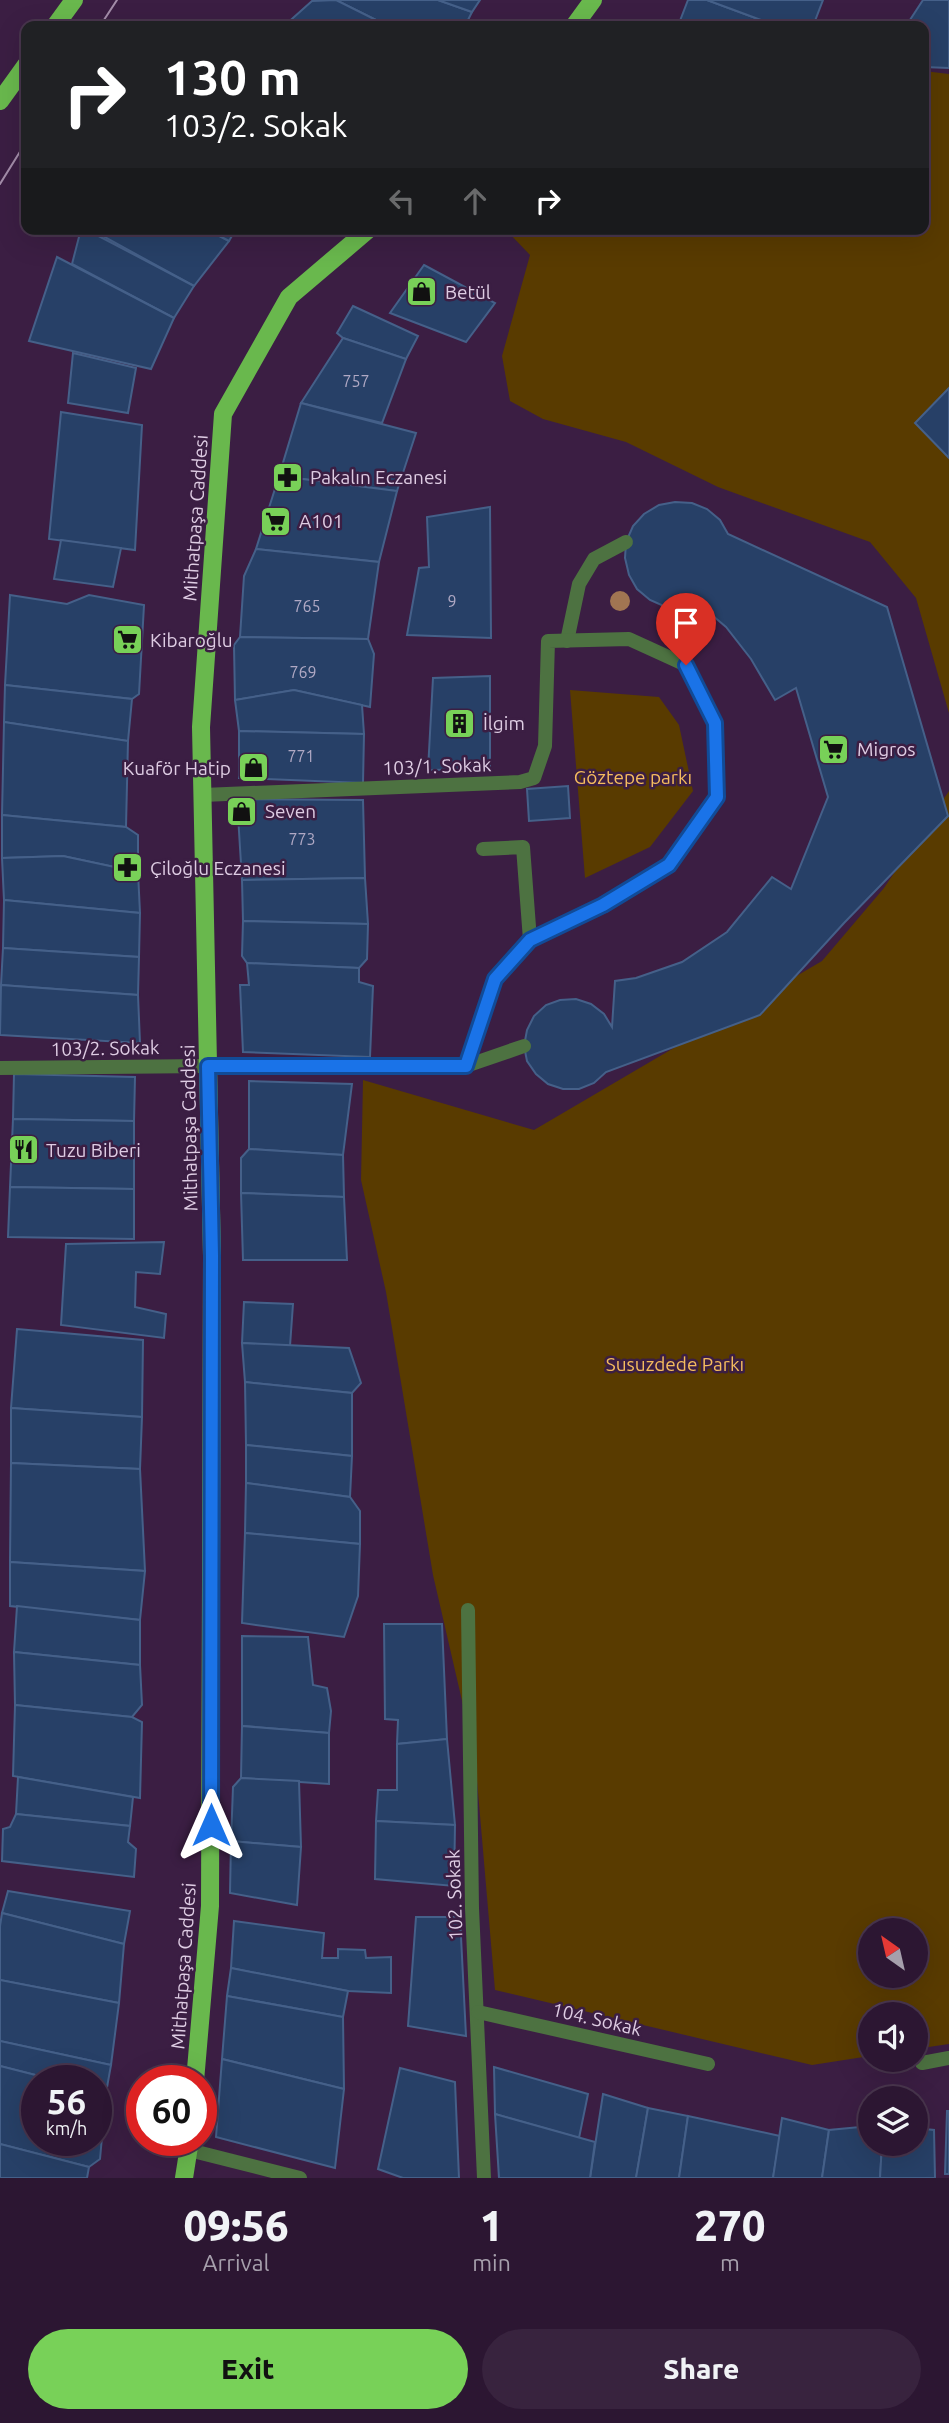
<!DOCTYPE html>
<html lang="en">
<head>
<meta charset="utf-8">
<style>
	:root { --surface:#2c1632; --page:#38233e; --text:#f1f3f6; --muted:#a69fac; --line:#48354d; --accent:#78d158 }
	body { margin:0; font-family:Ubuntu,sans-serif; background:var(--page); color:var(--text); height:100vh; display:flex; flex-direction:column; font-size:26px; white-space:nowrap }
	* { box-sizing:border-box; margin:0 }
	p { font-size:23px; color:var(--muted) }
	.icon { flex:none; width:38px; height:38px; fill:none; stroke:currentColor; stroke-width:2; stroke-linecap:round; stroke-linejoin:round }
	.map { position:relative; height:2178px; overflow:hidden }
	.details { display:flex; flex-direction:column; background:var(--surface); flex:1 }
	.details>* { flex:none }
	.banner { position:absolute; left:21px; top:21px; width:908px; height:214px; border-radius:14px; box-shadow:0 7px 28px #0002,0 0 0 2px var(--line); background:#202124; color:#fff; overflow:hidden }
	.needle { width:46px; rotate:326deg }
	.fabs { position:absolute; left:858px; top:1918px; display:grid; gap:14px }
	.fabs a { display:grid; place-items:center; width:70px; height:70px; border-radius:50%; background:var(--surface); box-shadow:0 7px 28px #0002,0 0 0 2px var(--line); font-size:35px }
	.speed { position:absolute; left:21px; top:2065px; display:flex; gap:14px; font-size:35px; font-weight:700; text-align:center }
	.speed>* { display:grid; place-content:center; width:91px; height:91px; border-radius:50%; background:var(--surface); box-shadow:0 7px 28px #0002,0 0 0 2px var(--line); line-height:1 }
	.speed small { font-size:18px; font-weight:400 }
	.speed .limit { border:10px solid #d22; background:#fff; color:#111 }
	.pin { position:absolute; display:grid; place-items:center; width:60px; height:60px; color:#fff; margin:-72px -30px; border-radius:50% 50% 50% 0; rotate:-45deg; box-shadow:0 0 7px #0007 }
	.pin .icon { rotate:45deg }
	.me { position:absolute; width:77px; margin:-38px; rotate:0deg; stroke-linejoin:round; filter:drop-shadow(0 0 5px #0008) }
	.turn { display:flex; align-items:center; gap:24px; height:147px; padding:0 28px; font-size:32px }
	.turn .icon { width:91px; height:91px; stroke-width:2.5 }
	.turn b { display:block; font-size:49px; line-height:60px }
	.lanes { display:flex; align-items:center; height:66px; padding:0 28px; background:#0003; justify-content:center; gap:35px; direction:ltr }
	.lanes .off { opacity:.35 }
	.eta { display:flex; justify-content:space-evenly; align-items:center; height:119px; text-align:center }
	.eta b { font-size:42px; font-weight:800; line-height:49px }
	.primary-button { display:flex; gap:14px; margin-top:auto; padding:14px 28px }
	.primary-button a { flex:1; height:80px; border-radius:42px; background:var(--accent); color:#111; font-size:28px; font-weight:800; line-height:80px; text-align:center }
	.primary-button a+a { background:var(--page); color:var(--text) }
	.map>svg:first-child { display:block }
	.green { fill:#593b00; fill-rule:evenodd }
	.building { fill:#274067; stroke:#456089; stroke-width:2 }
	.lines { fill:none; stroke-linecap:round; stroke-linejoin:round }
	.service { stroke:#4d7241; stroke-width:14 }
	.minor { stroke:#4d7241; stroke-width:14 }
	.primary { stroke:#69b84d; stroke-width:18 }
	.tram { stroke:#a38da9; stroke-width:2 }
	.tree { fill:#a17552 }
	.route-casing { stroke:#114b97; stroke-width:18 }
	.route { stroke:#1a73e8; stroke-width:12 }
	.labels { text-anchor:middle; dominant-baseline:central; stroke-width:5; stroke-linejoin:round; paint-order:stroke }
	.number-label { font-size:16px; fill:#b0a9c4 }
	.poi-label { font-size:19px; fill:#decce3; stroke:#3b1e43; text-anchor:start }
	.street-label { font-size:19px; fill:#decce3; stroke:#3b1e43 }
	.park-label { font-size:19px; fill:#f5bc5e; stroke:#3b1e43 }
</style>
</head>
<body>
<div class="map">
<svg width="949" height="2178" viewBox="0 0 949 2178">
	<rect width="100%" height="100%" fill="#3b1e43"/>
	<g class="green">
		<polygon points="924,71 949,74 949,713 916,598 870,542 718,487 626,442 543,419 510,401 502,356 530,255 505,229 924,229"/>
		<polygon points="570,690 659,697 679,725 693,791 650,847 585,878"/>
		<path d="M949,791v1253l-34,5v-35h-45v42l-58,9 -317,-75 -20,-233 -42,-182 -47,-283 -25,-112 2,-100 171,50 288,-169 62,-73zM870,1930h45v46h-45z"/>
	</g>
	<g class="building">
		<polygon points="336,0 438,0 472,12 465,26 388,26"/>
		<polygon points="336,0 388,26 284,26 312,1"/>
		<polygon points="438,0 480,0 472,12"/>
		<polygon points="688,0 707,0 777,26 678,26"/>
		<polygon points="707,0 823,0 813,26 777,26"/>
		<polygon points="923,0 949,0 949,68 924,67 924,26 906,26"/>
		<polygon points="90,229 206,229 229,241 194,286"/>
		<polygon points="206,229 236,229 229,241"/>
		<polygon points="89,231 194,286 174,318 72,264 80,233"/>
		<polygon points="57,257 174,318 151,369 29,341"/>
		<polygon points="424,265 495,303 466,342 390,313"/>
		<polygon points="353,306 418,336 406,359 343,338 337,333"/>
		<polygon points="343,338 406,359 382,423 301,403"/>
		<polygon points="73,353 136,368 128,413 68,403"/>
		<polygon points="949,388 949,458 915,423"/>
		<polygon points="301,403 416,433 397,491 279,476"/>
		<polygon points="61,412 142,425 135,550 49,539"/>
		<polygon points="279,476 397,491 379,562 256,549"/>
		<polygon points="675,502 692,503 707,509 720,520 728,534 887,607 948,816 844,923 760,1015 606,1072 594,1083 579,1089 563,1089 548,1084 536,1074 527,1061 524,1046 527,1030 534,1016 546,1005 560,1000 576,999 591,1004 604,1014 612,1027 615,981 636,978 682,962 727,932 772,877 791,889 828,797 796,688 775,700 751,659 726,627 699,604 682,608 666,607 650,600 637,589 629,575 625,558 626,542 633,526 644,514 659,505"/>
		<polygon points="490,507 491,638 407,635 419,568 429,567 427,517"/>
		<polygon points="61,540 121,548 113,587 54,579"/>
		<polygon points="256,549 379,562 368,639 240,637 244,576"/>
		<polygon points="10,595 67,604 89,595 144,605 139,694 132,699 5,685"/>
		<polygon points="240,637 368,639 374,654 370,707 294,690 235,700 234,645"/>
		<polygon points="490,676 490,769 428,770 433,678"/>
		<polygon points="5,685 132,699 128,741 4,722"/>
		<polygon points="294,690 362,705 364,734 239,731 235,700"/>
		<polygon points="4,722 128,741 126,827 2,815"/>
		<polygon points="239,731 364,734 363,783 239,778"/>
		<polygon points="568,786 570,818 529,821 527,789"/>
		<polygon points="237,799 363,800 365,878 242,880"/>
		<polygon points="2,815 126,827 138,835 138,872 63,856 2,858"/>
		<polygon points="63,856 138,872 140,913 4,900 2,858"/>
		<polygon points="365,878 368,924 243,921 242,880"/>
		<polygon points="4,900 140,913 139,957 3,948"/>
		<polygon points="243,921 368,924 367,959 359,968 247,963 242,956"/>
		<polygon points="3,948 139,957 138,995 1,985"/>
		<polygon points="247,963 359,968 359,982 373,986 370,1057 243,1052 240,985 249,985"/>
		<polygon points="1,985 138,995 140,1043 0,1035"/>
		<polygon points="14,1074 135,1077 134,1121 13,1119"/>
		<polygon points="249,1081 352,1084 343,1155 249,1149"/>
		<polygon points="13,1119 134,1121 134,1189 10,1187"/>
		<polygon points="249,1149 343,1155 344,1197 241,1193 241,1158"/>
		<polygon points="10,1187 134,1189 134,1239 8,1237"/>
		<polygon points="241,1193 344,1197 347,1260 243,1260"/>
		<polygon points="164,1242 160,1274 136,1272 135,1307 166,1314 164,1338 61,1325 66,1244"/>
		<polygon points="244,1302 293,1304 290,1346 242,1343"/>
		<polygon points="17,1329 143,1340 142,1417 11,1408"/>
		<polygon points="242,1343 349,1348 361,1383 352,1393 245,1382"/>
		<polygon points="245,1382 352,1393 352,1456 246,1445"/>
		<polygon points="11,1408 142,1417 140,1469 11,1463"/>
		<polygon points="246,1445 352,1456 350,1497 246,1483"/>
		<polygon points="11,1463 140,1469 145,1571 10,1562"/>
		<polygon points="246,1483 350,1497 360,1511 360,1544 245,1533"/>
		<polygon points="245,1533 360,1544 358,1596 344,1637 242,1623"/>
		<polygon points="10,1562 145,1571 140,1620 10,1606"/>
		<polygon points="17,1606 140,1620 140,1665 14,1652"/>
		<polygon points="384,1624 442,1624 447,1739 397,1744 398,1720 385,1719"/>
		<polygon points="242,1636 308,1637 313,1685 327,1688 331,1711 329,1733 242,1726"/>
		<polygon points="14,1652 140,1665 142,1705 132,1717 15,1705"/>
		<polygon points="15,1705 132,1717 142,1722 140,1798 13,1776"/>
		<polygon points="242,1726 329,1733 329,1784 241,1778"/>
		<polygon points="447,1739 455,1825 376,1821 378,1790 397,1790 397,1744"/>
		<polygon points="18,1777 133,1797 130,1826 16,1814"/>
		<polygon points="241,1778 299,1781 301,1847 231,1841 233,1787"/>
		<polygon points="16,1814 130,1826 128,1842 136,1849 134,1877 2,1861 3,1829 10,1827"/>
		<polygon points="376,1821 455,1825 454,1886 375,1879"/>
		<polygon points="231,1841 301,1847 297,1905 230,1893"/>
		<polygon points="8,1891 130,1911 124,1944 2,1913"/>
		<polygon points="2,1913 124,1944 119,2003 0,1980 0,1926"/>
		<polygon points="416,1917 460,1917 466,2036 408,2026"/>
		<polygon points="234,1921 324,1933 322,1958 338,1958 338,1949 365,1950 366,1958 391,1957 391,1993 348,1991 231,1968"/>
		<polygon points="231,1968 348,1991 343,2017 227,1996"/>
		<polygon points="0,1980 119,2003 111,2065 0,2041"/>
		<polygon points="227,1996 343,2017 344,2089 222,2059"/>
		<polygon points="0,2041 111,2065 106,2093 96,2090 96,2081 59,2081 0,2066"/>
		<polygon points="222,2059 344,2089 335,2168 216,2137"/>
		<polygon points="0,2066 59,2081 37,2081 37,2140 96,2140 96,2090 106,2093 100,2159 89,2167 0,2144"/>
		<polygon points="494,2067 588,2094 579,2138 495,2114"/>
		<polygon points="400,2068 455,2082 459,2178 403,2178 378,2169"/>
		<polygon points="603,2094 648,2108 636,2178 590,2178"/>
		<polygon points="648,2108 688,2116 679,2178 636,2178"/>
		<polygon points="947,2111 949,2111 949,2174 945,2174"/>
		<polygon points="495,2114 595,2142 590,2178 499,2178"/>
		<polygon points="688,2116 780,2136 773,2178 679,2178"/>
		<polygon points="782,2118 829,2130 822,2178 773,2178"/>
		<polygon points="870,2126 870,2144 882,2144 880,2178 822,2178 829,2130"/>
		<polygon points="915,2128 934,2130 935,2178 880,2178 882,2144 915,2144"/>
		<polygon points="0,2144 89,2167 87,2178 0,2178"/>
	</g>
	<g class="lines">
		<g class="service">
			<polyline points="567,641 579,584 594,559 626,542"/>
			<polyline points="203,795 520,782 534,778 545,746 548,641 629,639 686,665 715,723 717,797 669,865 603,905 530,940 495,979 466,1066 208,1066"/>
			<polyline points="483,849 523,847 530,940"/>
			<polyline points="466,1066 524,1046"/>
			<polyline points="468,1610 472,1908 484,2178"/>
			<polyline points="478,2012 708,2064"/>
		</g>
		<g class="minor">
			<polyline points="0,1068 208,1066"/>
			<polyline points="922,2063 949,2058"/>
			<polyline points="189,2150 300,2178"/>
		</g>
		<g class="primary">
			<polyline points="55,26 74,0"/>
			<polyline points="574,26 593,0"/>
			<polyline points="0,101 26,65"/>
			<polyline points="195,2081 210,1906 212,1256 201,727 223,414 289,297 369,229"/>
			<polyline points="184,2178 190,2140"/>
		</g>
		<g class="tram">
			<polyline points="100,26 117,0"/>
			<polyline points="0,184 26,142"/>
		</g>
	</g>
	<circle class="tree" cx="620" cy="601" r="10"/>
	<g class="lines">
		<defs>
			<polyline id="route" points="211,1825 212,1256 208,1066 466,1066 495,979 530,940 603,905 669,865 717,797 715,723 686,665"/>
		</defs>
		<use href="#route" class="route-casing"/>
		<use href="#route" class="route"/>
	</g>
	<defs>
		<symbol id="shop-square" viewBox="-11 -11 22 22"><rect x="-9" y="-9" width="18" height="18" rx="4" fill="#78d158" stroke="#3b1e43"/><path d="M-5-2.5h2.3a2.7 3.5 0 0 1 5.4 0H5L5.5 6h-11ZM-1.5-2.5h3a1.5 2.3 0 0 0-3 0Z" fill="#111"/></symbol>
		<symbol id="pharmacy-square" viewBox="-11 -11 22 22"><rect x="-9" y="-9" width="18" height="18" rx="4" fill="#78d158" stroke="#3b1e43"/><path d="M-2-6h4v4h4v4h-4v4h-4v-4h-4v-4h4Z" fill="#111"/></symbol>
		<symbol id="supermarket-square" viewBox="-11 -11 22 22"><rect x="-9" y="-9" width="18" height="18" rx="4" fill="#78d158" stroke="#3b1e43"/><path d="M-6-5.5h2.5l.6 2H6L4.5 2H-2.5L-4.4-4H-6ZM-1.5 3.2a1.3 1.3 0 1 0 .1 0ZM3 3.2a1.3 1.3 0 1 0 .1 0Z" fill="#111"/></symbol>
		<symbol id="building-square" viewBox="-11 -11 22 22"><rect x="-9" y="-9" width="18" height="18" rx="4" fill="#78d158" stroke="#3b1e43"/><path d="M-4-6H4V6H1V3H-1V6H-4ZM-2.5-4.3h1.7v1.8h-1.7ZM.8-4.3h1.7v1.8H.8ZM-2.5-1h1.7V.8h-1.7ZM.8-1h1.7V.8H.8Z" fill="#111"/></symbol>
		<symbol id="restaurant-square" viewBox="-11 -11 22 22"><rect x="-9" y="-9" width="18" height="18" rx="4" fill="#78d158" stroke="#3b1e43"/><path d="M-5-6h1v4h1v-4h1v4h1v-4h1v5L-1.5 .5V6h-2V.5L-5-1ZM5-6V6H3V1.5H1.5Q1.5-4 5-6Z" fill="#111"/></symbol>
	</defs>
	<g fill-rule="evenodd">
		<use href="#shop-square" x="404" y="274" width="35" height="35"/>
		<use href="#pharmacy-square" x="270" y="460" width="35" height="35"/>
		<use href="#supermarket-square" x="258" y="504" width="35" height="35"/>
		<use href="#supermarket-square" x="110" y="622" width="35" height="35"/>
		<use href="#building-square" x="442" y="706" width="35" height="35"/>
		<use href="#supermarket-square" x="816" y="732" width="35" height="35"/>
		<use href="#shop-square" x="236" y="750" width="35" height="35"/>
		<use href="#shop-square" x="224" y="794" width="35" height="35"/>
		<use href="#pharmacy-square" x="110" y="850" width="35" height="35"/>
		<use href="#restaurant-square" x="6" y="1132" width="35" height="35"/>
	</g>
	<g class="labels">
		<g class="number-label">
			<text x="356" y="381">757</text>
			<text x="452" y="601">9</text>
			<text x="307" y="606">765</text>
			<text x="303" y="672">769</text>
			<text x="301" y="756">771</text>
			<text x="302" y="839">773</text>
		</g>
		<g class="poi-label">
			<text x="445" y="292">Betül</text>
			<text x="310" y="477">Pakalın Eczanesi</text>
			<text x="299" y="521">A101</text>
			<text x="150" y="640">Kibaroğlu</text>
			<text x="483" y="723">İlgim</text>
			<text x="857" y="749">Migros</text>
			<text x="231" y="768" text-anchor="end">Kuaför Hatip</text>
			<text x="265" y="811">Seven</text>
			<text x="150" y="868">Çiloğlu Eczanesi</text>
			<text x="46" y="1150">Tuzu Biberi</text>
		</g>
		<g class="street-label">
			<text transform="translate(195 518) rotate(-86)">Mithatpaşa Caddesi</text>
			<text transform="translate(437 766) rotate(-2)">103/1. Sokak</text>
			<text transform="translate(105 1048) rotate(-1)">103/2. Sokak</text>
			<text transform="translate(189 1128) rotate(-91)">Mithatpaşa Caddesi</text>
			<text transform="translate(454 1895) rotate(-92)">102. Sokak</text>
			<text transform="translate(183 1966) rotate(-86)">Mithatpaşa Caddesi</text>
			<text transform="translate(597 2019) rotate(13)">104. Sokak</text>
		</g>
		<g class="park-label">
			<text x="633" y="777">Göztepe parkı</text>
			<text x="675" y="1364">Susuzdede Parkı</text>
		</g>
	</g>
</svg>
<div class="fabs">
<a><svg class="needle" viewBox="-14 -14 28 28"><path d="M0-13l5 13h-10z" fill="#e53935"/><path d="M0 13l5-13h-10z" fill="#a69fac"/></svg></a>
<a><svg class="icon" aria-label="sound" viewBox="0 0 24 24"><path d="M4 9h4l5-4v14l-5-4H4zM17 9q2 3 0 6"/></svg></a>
<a><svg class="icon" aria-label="layers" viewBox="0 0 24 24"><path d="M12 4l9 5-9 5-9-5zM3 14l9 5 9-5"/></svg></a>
</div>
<div class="speed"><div>56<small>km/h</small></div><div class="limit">60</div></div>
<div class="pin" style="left:686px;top:665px;background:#d93025"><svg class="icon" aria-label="arrive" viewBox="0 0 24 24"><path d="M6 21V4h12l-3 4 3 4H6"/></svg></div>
<svg class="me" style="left:211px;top:1825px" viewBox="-20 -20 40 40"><path d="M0-17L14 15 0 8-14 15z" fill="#1a73e8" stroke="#fff" stroke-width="4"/></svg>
<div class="banner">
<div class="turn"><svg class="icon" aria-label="right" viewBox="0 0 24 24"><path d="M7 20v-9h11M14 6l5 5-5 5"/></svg><div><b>130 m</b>103/2. Sokak</div></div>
<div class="lanes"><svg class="icon off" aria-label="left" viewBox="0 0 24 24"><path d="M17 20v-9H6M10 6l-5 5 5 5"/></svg><svg class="icon off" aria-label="ahead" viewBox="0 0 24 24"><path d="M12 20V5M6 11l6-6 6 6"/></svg><svg class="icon" aria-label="right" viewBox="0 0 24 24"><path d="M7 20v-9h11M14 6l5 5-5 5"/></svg></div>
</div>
</div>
<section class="details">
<div class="eta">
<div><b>09:56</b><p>Arrival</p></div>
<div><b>1</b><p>min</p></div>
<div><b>270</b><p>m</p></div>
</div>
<div class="primary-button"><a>Exit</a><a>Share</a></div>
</section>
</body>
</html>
